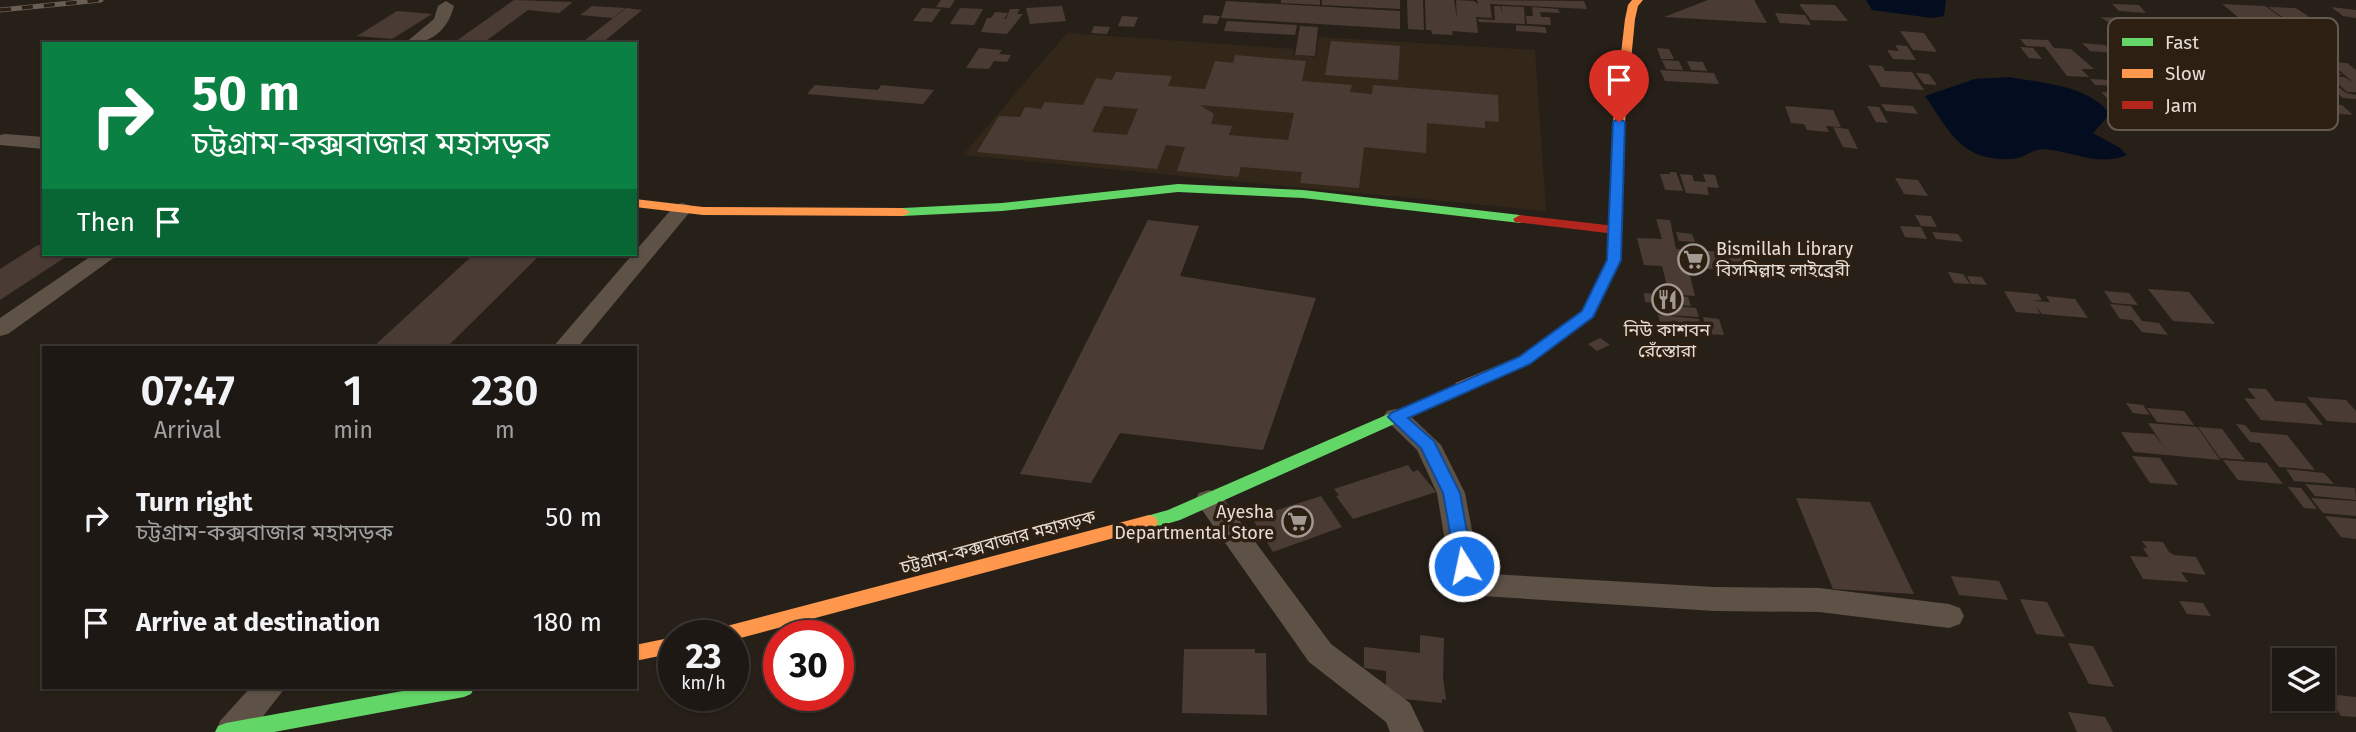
<!DOCTYPE html>
<html lang="en">
<head>
<meta charset="utf-8">
<style>
	:root { --surface:#1d1813; --page:#2a2521; --text:#f1f3f6; --muted:#a0a0a0; --line:#3b3733 }
	body { margin:0; font-family:"Fira Sans","Noto Sans Bengali",sans-serif; background:var(--page); color:var(--text); height:100vh; display:flex; flex-direction:column; font-size:26px; white-space:nowrap }
	* { box-sizing:border-box; margin:0 }
	p { font-size:23px; color:var(--muted) }
	.icon { flex:none; width:38px; height:38px; fill:none; stroke:currentColor; stroke-width:2; stroke-linecap:round; stroke-linejoin:round }
	.map { position:relative; flex:1; overflow:hidden }
	.drawer { position:absolute; left:42px; top:346px; width:595px; height:343px; display:flex; flex-direction:column; background:var(--surface); border-radius:0px; box-shadow:0 2px 5px #0004,0 0 0 2px var(--line) }
	.drawer>* { flex:none }
	.banner { position:absolute; left:42px; top:42px; width:595px; height:214px; border-radius:0px; box-shadow:0 2px 5px #0004,0 0 0 2px var(--line); background:#0b8043; color:#fff; overflow:hidden }
	.fabs { position:absolute; left:2272px; top:648px; display:grid; gap:14px }
	.fabs a { display:grid; place-items:center; width:63px; height:63px; border-radius:0px; background:var(--surface); box-shadow:0 2px 5px #0004,0 0 0 2px var(--line); font-size:35px }
	.speed { position:absolute; left:658px; top:620px; display:flex; gap:14px; font-size:35px; font-weight:700; text-align:center }
	.speed>* { display:grid; place-content:center; width:91px; height:91px; border-radius:50%; background:var(--surface); box-shadow:0 2px 5px #0004,0 0 0 2px var(--line); line-height:1 }
	.speed small { font-size:18px; font-weight:400 }
	.speed .limit { border:10px solid #d22; background:#fff; color:#111 }
	.pin { position:absolute; display:grid; place-items:center; width:60px; height:60px; color:#fff; margin:-72px -30px; border-radius:50% 50% 50% 0; rotate:-45deg; box-shadow:0 0 7px #0007 }
	.pin .icon { rotate:45deg }
	.me { position:absolute; width:77px; margin:-38px; rotate:350deg; stroke-linejoin:round; filter:drop-shadow(0 0 5px #0008) }
	.turn { display:flex; align-items:center; gap:24px; height:147px; padding:0 35px; font-size:32px }
	.turn .icon { width:91px; height:91px; stroke-width:2.5 }
	.turn b { display:block; font-size:49px; line-height:60px }
	.then { display:flex; align-items:center; height:66px; padding:0 35px; background:#0003; gap:14px; font-size:26px }
	.eta { display:flex; justify-content:space-evenly; align-items:center; height:119px; text-align:center }
	.eta b { font-size:42px; font-weight:600; line-height:49px }
	ul { padding:0; list-style:none }
	li { display:flex; align-items:center; gap:21px; height:105px; padding:0 35px }
	li div { flex:1 }
	li b { display:block; font-size:26px }
	li em { font-style:normal }
	.map>svg:first-child { display:block }
	.medical { fill:#33271a }
	.water { fill:#040c20 }
	.building { fill:#4a3c34; fill-rule:evenodd }
	.lines { fill:none; stroke-linecap:round; stroke-linejoin:round }
	.street { fill:#5e5246; fill-rule:evenodd }
	.fast { fill:#63d668; fill-rule:evenodd }
	.slow { fill:#ff974d; fill-rule:evenodd }
	.jam { fill:#b3261e; fill-rule:evenodd }
	.rail-casing { stroke:#685f56; stroke-width:5 }
	.rail { stroke:#2d2013; stroke-width:3.5; stroke-dasharray:11; stroke-linecap:butt }
	.route { fill:#1a73e8; stroke:#114b97; stroke-width:2 }
	.labels { text-anchor:middle; dominant-baseline:central; stroke-width:7; stroke-linejoin:round; paint-order:stroke }
	.poi-label { font-size:18px; fill:#e6ddd4; stroke:#2d2013; text-anchor:start }
	.street-label { font-size:18px; fill:#e6ddd4; stroke:#2d2013 }
	.key { fill:#2d2013; stroke:#64594d; stroke-width:2 }
	.key-label { font-size:19px; fill:#e6ddd4 }
</style>
</head>
<body>
<div class="map">
<svg width="2356" height="732" viewBox="0 0 2356 732">
	<rect width="100%" height="100%" fill="#272019"/>
	<polygon class="medical" points="1067,33 1294,49 1293,55 1316,57 1319,37 1535,50 1546,211 963,155"/>
	<g class="water">
		<polygon points="1866,0 1946,0 1944,16 1932,18 1872,10"/>
		<path d="M2008,77c33,6 81,8 102,37l-17,19 27,15 7,7c-26,11 -49,-1 -75,-5 -22,-4 -25,9 -41,9 -50,3 -62,-29 -86,-63l50,-17z"/>
	</g>
	<g class="building">
		<polygon points="514,0 573,2 559,13 528,10 482,44 452,44"/>
		<polygon points="941,0 955,0 950,8 936,7"/>
		<polygon points="1281,0 1320,0 1320,5 1281,3"/>
		<polygon points="1322,0 1400,0 1400,9 1322,5"/>
		<polygon points="1407,0 1423,0 1424,30 1408,29"/>
		<polygon points="1425,0 1454,0 1457,18 1456,0 1474,1 1478,4 1477,0 1584,1 1587,9 1490,4 1492,18 1476,17 1478,33 1452,31 1453,35 1432,34 1431,30 1426,30"/>
		<polygon points="1708,0 1754,0 1767,23 1664,17"/>
		<polygon points="1226,1 1400,11 1400,29 1221,18"/>
		<polygon points="1799,4 1835,5 1848,21 1811,20"/>
		<polygon points="2112,4 2139,5 2146,13 2119,11"/>
		<polygon points="2222,4 2265,6 2297,29 2263,28 2249,17 2238,17"/>
		<polygon points="592,6 625,8 613,18 580,15"/>
		<polygon points="1062,6 1066,21 1030,24 1026,8"/>
		<polygon points="1494,6 1500,6 1503,15 1501,6 1524,7 1525,24 1479,22 1478,19 1495,20"/>
		<polygon points="1532,7 1558,9 1560,13 1540,12 1541,17 1550,17 1551,25 1527,24 1526,16 1533,16"/>
		<polygon points="2268,7 2296,8 2327,29 2298,28"/>
		<polygon points="2331,7 2356,10 2356,18 2343,16"/>
		<polygon points="626,8 642,10 601,44 580,44"/>
		<polygon points="922,8 941,9 932,22 913,21"/>
		<polygon points="960,8 983,9 974,25 950,24"/>
		<polygon points="1010,9 1020,9 1017,14 1023,14 1007,34 981,32 987,18 991,18 995,12 1008,13 1004,19 1006,19"/>
		<polygon points="397,11 432,14 392,39 357,36"/>
		<polygon points="1775,13 1805,15 1811,25 1780,23"/>
		<polygon points="1204,15 1220,16 1217,24 1202,23"/>
		<polygon points="1122,16 1138,17 1134,27 1118,26"/>
		<polygon points="2101,17 2150,19 2166,33 2138,32 2128,25 2136,33 2121,32"/>
		<polygon points="1227,21 1297,25 1295,35 1224,31"/>
		<polygon points="1516,25 1545,27 1547,33 1516,31"/>
		<polygon points="1094,26 1110,27 1107,34 1091,33"/>
		<polygon points="1300,26 1318,27 1315,56 1295,55"/>
		<polygon points="1900,31 1924,33 1937,52 1913,50"/>
		<polygon points="2020,39 2048,40 2054,48 2071,49 2094,69 2081,69 2089,77 2067,76 2045,47 2026,46"/>
		<polygon points="1331,41 1400,46 1398,80 1325,75"/>
		<polygon points="2082,43 2105,45 2113,53 2090,51"/>
		<polygon points="1895,45 1907,46 1916,60 1893,59 1887,50 1899,51"/>
		<polygon points="2020,47 2033,48 2042,59 2029,58"/>
		<polygon points="979,48 1002,50 999,54 1011,55 1007,62 994,61 989,69 966,68"/>
		<polygon points="1657,48 1669,49 1674,59 1661,59"/>
		<path d="M1235,55l71,6 -4,20 50,4 -2,7 22,2 1,-9 125,10 1,27 -14,-1v7l-58,-5 -1,30 -62,-6 -5,41 -59,-5 2,-11 -61,-5 -3,10 -61,-6 8,-24 -19,-2 -9,24 -180,-17 22,-36 21,1 5,-10 16,2 4,-7 38,3 13,-27 16,2 4,-8 56,4 -4,10 37,3 10,-28 18,2zM1200,105l94,8 -6,27 -59,-5 3,-9 -21,-2 3,-10zM1104,106l34,3 -11,26 -35,-3z"/>
		<polygon points="1662,60 1679,61 1683,70 1666,69"/>
		<polygon points="1687,61 1703,62 1707,71 1691,70"/>
		<polygon points="2308,61 2325,62 2342,75 2324,74"/>
		<polygon points="2329,62 2347,63 2356,70 2356,92 2347,92 2329,76 2344,77 2353,82"/>
		<polygon points="1868,65 1882,66 1885,71 1912,72 1924,90 1881,87"/>
		<polygon points="1660,70 1714,73 1719,84 1665,81"/>
		<polygon points="1916,73 1929,74 1937,85 1924,84"/>
		<polygon points="2304,76 2326,77 2346,93 2356,95 2356,99 2343,98 2336,92 2323,91"/>
		<polygon points="2090,79 2111,80 2117,86 2095,85"/>
		<polygon points="815,85 878,90 881,85 934,90 923,104 807,94"/>
		<polygon points="2101,92 2129,94 2137,103 2148,104 2157,113 2138,112 2128,101 2109,100"/>
		<polygon points="1881,104 1913,106 1918,114 1886,111"/>
		<polygon points="2328,104 2342,105 2353,115 2340,114"/>
		<polygon points="1785,106 1833,110 1841,127 1826,126 1829,132 1807,130 1804,124 1791,123"/>
		<polygon points="1867,106 1879,107 1888,123 1876,122"/>
		<polygon points="1833,127 1848,129 1858,149 1843,147"/>
		<polygon points="1670,172 1676,172 1683,191 1665,190 1660,174 1670,174"/>
		<polygon points="1680,174 1692,175 1694,181 1706,182 1703,174 1715,175 1719,188 1707,187 1709,195 1686,193"/>
		<polygon points="1895,178 1918,180 1928,196 1904,194"/>
		<polygon points="1915,215 1931,216 1937,227 1921,226"/>
		<polygon points="1656,219 1670,220 1676,249 1742,253 1749,271 1688,268 1695,296 1669,294 1662,266 1644,265 1639,246 1637,238 1662,239"/>
		<polygon points="1148,220 1199,226 1180,276 1316,298 1263,450 1120,433 1091,483 1020,474"/>
		<polygon points="1900,226 1921,227 1927,239 1905,237"/>
		<polygon points="1676,232 1692,234 1695,242 1679,241"/>
		<polygon points="1932,232 1958,234 1963,242 1936,239"/>
		<polygon points="38,245 44,246 44,254 70,254 0,300 0,269"/>
		<polygon points="474,254 541,254 446,348 372,348"/>
		<polygon points="1948,272 1963,274 1970,284 1954,283"/>
		<polygon points="1967,276 1982,277 1987,285 1971,284"/>
		<polygon points="2148,289 2189,292 2215,324 2173,321"/>
		<polygon points="2004,291 2038,294 2042,300 2032,301 2050,302 2046,296 2075,299 2088,318 2042,314 2036,306 2040,314 2016,312"/>
		<polygon points="2104,291 2129,293 2138,305 2112,303"/>
		<polygon points="1644,293 1688,297 1691,306 1645,302"/>
		<polygon points="2110,304 2131,306 2142,321 2159,323 2168,335 2142,332 2132,320 2120,319"/>
		<polygon points="1663,305 1696,308 1699,317 1666,315"/>
		<polygon points="1658,315 1699,319 1702,334 1662,330"/>
		<polygon points="1703,317 1719,319 1724,335 1707,334"/>
		<polygon points="1600,338 1610,345 1597,351 1588,344"/>
		<polygon points="2247,388 2266,389 2275,401 2305,403 2323,425 2261,420 2244,398 2256,399"/>
		<polygon points="2307,397 2346,400 2356,411 2356,423 2327,421"/>
		<polygon points="2126,403 2143,405 2150,415 2133,413"/>
		<polygon points="2147,408 2184,411 2194,425 2157,422"/>
		<polygon points="2148,423 2197,427 2220,460 2134,452 2121,432 2154,434 2165,448"/>
		<polygon points="2236,424 2245,425 2251,432 2287,435 2315,470 2279,467 2260,443 2250,442"/>
		<polygon points="2198,427 2222,429 2245,460 2220,458"/>
		<polygon points="2132,456 2160,458 2178,485 2150,483"/>
		<polygon points="2223,460 2267,463 2283,484 2238,480"/>
		<polygon points="1408,465 1413,472 1418,470 1436,492 1353,519 1336,496 1339,495 1334,489"/>
		<polygon points="2286,469 2324,473 2334,484 2294,481"/>
		<polygon points="2305,484 2355,488 2356,500 2315,496"/>
		<polygon points="2288,487 2301,488 2317,509 2304,508"/>
		<polygon points="1321,496 1342,527 1273,552 1252,518"/>
		<polygon points="1796,498 1870,502 1914,594 1833,589"/>
		<polygon points="2311,498 2356,501 2356,516 2323,513"/>
		<polygon points="2325,516 2356,519 2356,539 2341,537"/>
		<polygon points="2142,541 2163,542 2169,552 2174,555 2196,557 2206,575 2181,572 2188,582 2143,579 2130,556 2148,557 2153,564 2143,548 2147,548"/>
		<polygon points="1951,576 1999,581 2008,600 1959,595"/>
		<polygon points="2020,599 2047,602 2065,637 2036,634"/>
		<polygon points="2179,601 2203,603 2211,616 2187,614"/>
		<polygon points="1420,635 1444,638 1443,677 1446,700 1442,699 1442,703 1386,697 1386,671 1364,668 1364,647 1420,653"/>
		<polygon points="2068,643 2093,646 2114,687 2089,684"/>
		<polygon points="1184,649 1255,649 1255,653 1266,653 1267,715 1182,713"/>
		<polygon points="2327,694 2356,697 2356,717 2341,716"/>
		<polygon points="2068,712 2105,717 2113,732 2077,732"/>
	</g>
	<g class="lines">
		<g class="street">
			<path d="M446,1l8,5c-7,26 -24,38 -50,38l30,-25 4,-13z"/>
			<polygon points="5,134 44,137 44,149 0,145 0,135"/>
			<polygon points="682,203 689,205 692,209 689,213 577,348 552,348 675,205"/>
			<polygon points="94,254 119,254 8,334 0,336 0,318"/>
			<polygon points="1396,409 1405,411 1441,445 1465,493 1478,562 1490,574 1714,587 1819,588 1949,604 1960,608 1964,616 1960,624 1949,628 1819,612 1714,611 1482,596 1472,593 1449,566 1437,493 1417,450 1383,417 1387,411"/>
			<polygon points="1209,490 1219,493 1331,644 1410,703 1424,732 1390,732 1386,722 1309,662 1195,500 1199,493"/>
			<polygon points="250,688 285,688 251,732 216,732 220,721"/>
		</g>
		<g class="fast">
			<polygon points="1178,184 1303,190 1520,215 1527,219 1520,223 1303,198 1178,192 1002,211 903,216 896,212 903,208 1002,203"/>
			<polygon points="1462,382 1468,383 1470,387 1468,391 1180,520 1149,529 1143,527 1140,522 1143,517 1168,510"/>
			<polygon points="419,688 474,688 471,694 464,697 274,732 215,732 218,726 226,723"/>
		</g>
		<g class="slow">
			<polygon points="1632,0 1643,0 1638,6 1635,19 1625,122 1621,260 1595,314 1530,363 1468,391 1456,391 1454,387 1456,383 1518,357 1582,312 1607,260 1613,122 1625,19 1628,5"/>
			<polygon points="635,199 703,207 903,208 910,212 903,216 703,215 635,207"/>
			<polygon points="1149,515 1155,517 1158,522 1155,527 733,640 733,635 713,635 716,629 723,627"/>
			<polygon points="674,637 674,653 635,661 635,645"/>
		</g>
		<polygon class="jam" points="1520,215 1615,226 1622,230 1615,234 1515,222 1513,219"/>
		<defs>
			<polyline id="rail" points="0,10 101,0"/>
		</defs>
		<use href="#rail" class="rail-casing"/>
		<use href="#rail" class="rail"/>
	</g>
	<polygon class="route" points="1619,118 1625,122 1621,260 1593,317 1530,364 1408,418 1434,441 1460,493 1473,566 1471,572 1457,572 1443,493 1421,448 1388,417 1391,413 1519,357 1582,311 1607,260 1613,122"/>
	<defs>
		<symbol id="supermarket-ring" viewBox="-11 -11 22 22"><circle r="9.5" fill="#2d2013" stroke="#a39b93" stroke-width="1.5"/><path d="M-6-5.5h2.5l.6 2H6L4.5 2H-2.5L-4.4-4H-6ZM-1.5 3.2a1.3 1.3 0 1 0 .1 0ZM3 3.2a1.3 1.3 0 1 0 .1 0Z" fill="#a39b93"/></symbol>
		<symbol id="restaurant-ring" viewBox="-11 -11 22 22"><circle r="9.5" fill="#2d2013" stroke="#a39b93" stroke-width="1.5"/><path d="M-5-6h1v4h1v-4h1v4h1v-4h1v5L-1.5 .5V6h-2V.5L-5-1ZM5-6V6H3V1.5H1.5Q1.5-4 5-6Z" fill="#a39b93"/></symbol>
	</defs>
	<g fill-rule="evenodd">
		<use href="#supermarket-ring" x="1676" y="242" width="35" height="35"/>
		<use href="#restaurant-ring" x="1650" y="282" width="35" height="35"/>
		<use href="#supermarket-ring" x="1280" y="504" width="35" height="35"/>
	</g>
	<g class="labels">
		<g class="poi-label">
			<text x="1716" y="249">Bismillah Library<tspan x="1716" dy="21">বিসমিল্লাহ লাইব্রেরী</tspan></text>
			<text x="1667" y="330" text-anchor="middle">নিউ কাশবন<tspan x="1667" dy="21">রেঁস্তোরা</tspan></text>
			<text x="1274" y="512" text-anchor="end">Ayesha<tspan x="1274" dy="21">Departmental Store</tspan></text>
		</g>
		<g class="street-label">
			<text transform="translate(998 542) rotate(-15)">চট্টগ্রাম-কক্সবাজার মহাসড়ক</text>
		</g>
	</g>
	<rect x="2108" y="18" width="230" height="112" rx="10" class="key"/>
	<rect x="2122" y="38" width="31" height="8" fill="#63d668"/>
	<rect x="2122" y="69" width="31" height="9" fill="#ff974d"/>
	<rect x="2122" y="101" width="31" height="8" fill="#b3261e"/>
	<g class="key-label">
		<text x="2165" y="49">Fast</text>
		<text x="2165" y="80">Slow</text>
		<text x="2165" y="112">Jam</text>
	</g>
</svg>
<div class="fabs">
<a><svg class="icon" aria-label="layers" viewBox="0 0 24 24"><path d="M12 4l9 5-9 5-9-5zM3 14l9 5 9-5"/></svg></a>
</div>
<div class="speed"><div>23<small>km/h</small></div><div class="limit">30</div></div>
<div class="pin" style="left:1619px;top:122px;background:#d93025"><svg class="icon" aria-label="arrive" viewBox="0 0 24 24"><path d="M6 21V4h12l-3 4 3 4H6"/></svg></div>
<svg class="me" style="left:1464px;top:566px" viewBox="-20 -20 40 40"><circle r="17" fill="#1a73e8" stroke="#fff" stroke-width="3"/><path d="M0-11L8 9 0 5-8 9z" fill="#fff"/></svg>
<div class="banner">
<div class="turn"><svg class="icon" aria-label="right" viewBox="0 0 24 24"><path d="M7 20v-9h11M14 6l5 5-5 5"/></svg><div><b>50 m</b>চট্টগ্রাম-কক্সবাজার মহাসড়ক</div></div>
<div class="then">Then<svg class="icon" aria-label="arrive" viewBox="0 0 24 24"><path d="M6 21V4h12l-3 4 3 4H6"/></svg></div>
</div>
<section class="drawer">
<div class="eta">
<div><b>07:47</b><p>Arrival</p></div>
<div><b>1</b><p>min</p></div>
<div><b>230</b><p>m</p></div>
</div>
<ul>
<li><svg class="icon" aria-label="right" viewBox="0 0 24 24"><path d="M7 20v-9h11M14 6l5 5-5 5"/></svg><div><b>Turn right</b><p>চট্টগ্রাম-কক্সবাজার মহাসড়ক</p></div><em>50 m</em></li>
<li><svg class="icon" aria-label="arrive" viewBox="0 0 24 24"><path d="M6 21V4h12l-3 4 3 4H6"/></svg><div><b>Arrive at destination</b></div><em>180 m</em></li>
</ul>
</section>
</div>
</body>
</html>
